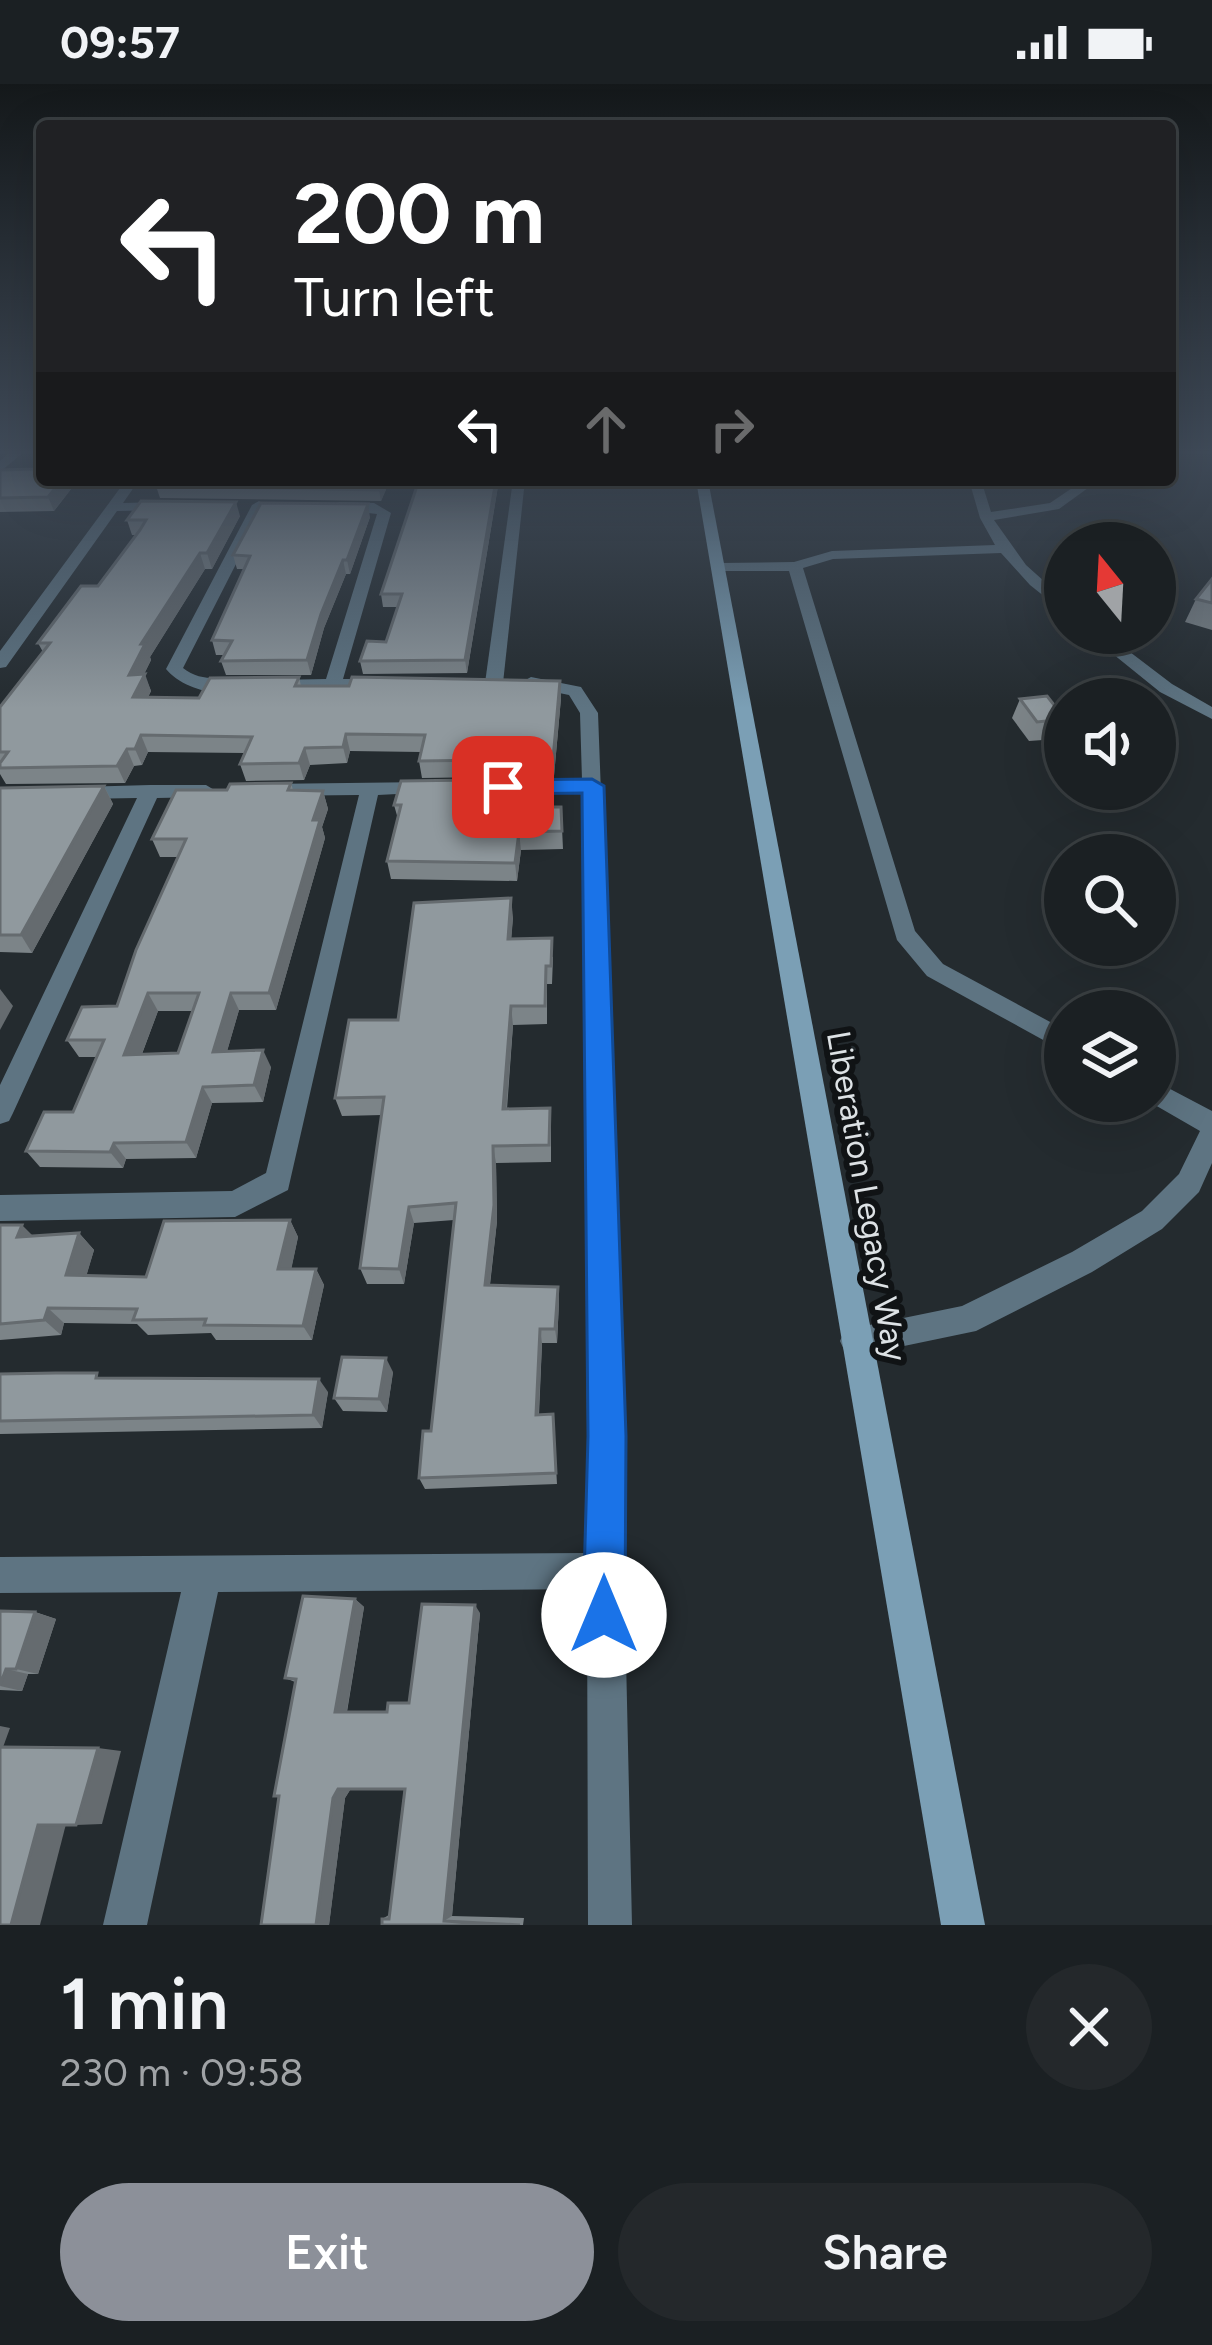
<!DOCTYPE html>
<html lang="en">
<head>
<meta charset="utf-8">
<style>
	:root { --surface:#1b2023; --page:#24282b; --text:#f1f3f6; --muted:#a0a3a6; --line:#393e41; --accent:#8c9099 }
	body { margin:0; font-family:Figtree,sans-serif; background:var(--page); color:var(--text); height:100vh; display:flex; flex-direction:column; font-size:45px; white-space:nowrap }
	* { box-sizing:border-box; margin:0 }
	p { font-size:39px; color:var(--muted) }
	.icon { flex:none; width:66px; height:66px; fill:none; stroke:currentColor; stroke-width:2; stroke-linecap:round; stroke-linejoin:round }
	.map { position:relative; height:1841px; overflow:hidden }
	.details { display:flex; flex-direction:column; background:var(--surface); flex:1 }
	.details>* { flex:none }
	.banner { position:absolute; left:36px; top:36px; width:1140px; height:366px; border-radius:12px; box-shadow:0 12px 48px #0002,0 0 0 3px var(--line); background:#202124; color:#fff; overflow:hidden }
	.needle { width:78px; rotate:342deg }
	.controls { position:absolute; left:1044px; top:438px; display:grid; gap:24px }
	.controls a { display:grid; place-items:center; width:132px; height:132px; border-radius:50%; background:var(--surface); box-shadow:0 12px 48px #0002,0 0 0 3px var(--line); font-size:60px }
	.pin { position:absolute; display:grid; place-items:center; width:102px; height:102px; color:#fff; margin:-51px; border-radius:24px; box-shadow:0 6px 18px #0006 }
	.me { position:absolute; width:132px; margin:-66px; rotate:0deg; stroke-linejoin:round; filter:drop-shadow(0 0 9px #0008) }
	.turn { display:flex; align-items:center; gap:42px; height:252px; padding:0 60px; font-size:54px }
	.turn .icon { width:156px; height:156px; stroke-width:2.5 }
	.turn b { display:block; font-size:84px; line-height:102px }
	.lanes { display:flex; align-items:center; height:114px; padding:0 60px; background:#0003; justify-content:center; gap:60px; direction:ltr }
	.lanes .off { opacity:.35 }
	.round { display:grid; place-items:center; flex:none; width:126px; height:126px; border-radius:63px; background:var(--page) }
	.head { display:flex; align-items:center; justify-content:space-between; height:204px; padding:0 60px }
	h1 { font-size:72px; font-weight:600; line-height:90px }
	.cta { display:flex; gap:24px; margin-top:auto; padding:24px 60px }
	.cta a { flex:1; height:138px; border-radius:72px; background:var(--accent); color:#fff; font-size:48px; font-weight:600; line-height:138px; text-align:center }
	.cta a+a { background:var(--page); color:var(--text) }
	.status { display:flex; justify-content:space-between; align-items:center; height:84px; padding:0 60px; background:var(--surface); direction:ltr }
	.status svg { height:33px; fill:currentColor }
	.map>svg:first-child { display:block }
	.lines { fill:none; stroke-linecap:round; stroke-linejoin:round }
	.minor { fill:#5e7482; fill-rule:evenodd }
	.secondary { fill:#7b9fb5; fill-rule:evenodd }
	.wall { fill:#7c8488; fill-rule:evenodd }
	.shaded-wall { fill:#656b6f }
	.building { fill:#90999e; stroke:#656b6f; stroke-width:3; fill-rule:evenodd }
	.route { fill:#1a73e8; stroke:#114b97; stroke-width:3 }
	.labels { text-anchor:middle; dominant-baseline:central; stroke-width:12; stroke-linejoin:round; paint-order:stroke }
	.street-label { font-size:33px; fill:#dde2e5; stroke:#101315 }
</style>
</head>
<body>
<div class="status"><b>09:57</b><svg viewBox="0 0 49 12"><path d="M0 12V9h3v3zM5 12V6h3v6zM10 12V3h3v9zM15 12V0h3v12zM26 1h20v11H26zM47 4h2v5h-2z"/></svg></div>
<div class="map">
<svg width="1212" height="1841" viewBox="0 0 1212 1841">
	<rect width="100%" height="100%" fill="#242b2f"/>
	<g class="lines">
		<g class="minor">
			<polygon points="12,366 26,366 0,388 0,377"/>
			<polygon points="126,396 139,396 123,419 166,418 173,422 166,426 117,427 6,583 0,584 0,567"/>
			<polygon points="513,396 525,396 503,599 494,604 485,599"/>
			<polygon points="969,396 981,396 991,428 1050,419 1084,396 1099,396 1059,425 994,436 1026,481 1065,516 1065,529 1030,501 1001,469 833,475 803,484 915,847 943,880 1065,946 1065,968 927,892 897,856 789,487 720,487 713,483 720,479 794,478 832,467 995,461 980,434"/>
			<path d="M259,417l7,4 -83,163c20,17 45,5 64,17 -23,15 -64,5 -81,-16l86,-164z"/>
			<polygon points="339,418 374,419 391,429 343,595 382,595 391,600 382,605 267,605 264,601 273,596 326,595 377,430 334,425 332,422"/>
			<polygon points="1087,549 1105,549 1172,600 1212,623 1212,635 1160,608"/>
			<polygon points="531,593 581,603 598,629 615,1084 632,1841 588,1841 587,1505 218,1508 147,1841 103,1841 181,1508 0,1509 0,1473 588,1469 582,708 523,709 513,703 523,697 582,696 580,629 569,611 525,602 522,598"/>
			<polygon points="428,698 435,700 435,708 378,711 288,1106 235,1133 0,1137 0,1111 232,1107 266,1089 359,711 265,712 255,706 265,700"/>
			<polygon points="150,701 206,701 216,707 206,713 157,714 13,1029 9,1037 0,1040 0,1001 137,714 79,715 69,709 79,703"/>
			<polygon points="1155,997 1212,1027 1212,1079 1199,1108 1162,1145 1092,1188 976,1247 856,1272 845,1268 840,1257 845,1246 962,1222 1072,1168 1142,1127 1179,1090 1200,1047 1148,1017 1155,1017"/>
		</g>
		<polygon class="secondary" points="696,396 708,396 985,1841 941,1841"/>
	</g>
	<g class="wall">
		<polygon points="0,386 42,396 78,396 54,427 0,428"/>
		<polygon points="160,396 390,396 381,417 160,414 156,402"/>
		<polygon points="499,396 467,589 363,590 360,577 386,558 398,523 383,523 381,510"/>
		<polygon points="240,432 212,485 205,485 150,573 151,576 144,590 151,607 148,613 199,614 299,593 301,602 560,597 561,614 554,692 422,694 419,677 421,668 350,667 347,679 310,681 304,696 246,697 240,680 245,669 148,668 142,681 134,682 125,699 6,700 0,690 0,623 43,568 38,559 98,502 137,451 132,451 127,436"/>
		<polygon points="370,433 350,490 346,490 324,544 311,591 226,591 221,577 224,571 216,571 212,556 244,485 237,485 233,471"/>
		<polygon points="1212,495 1212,546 1185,538 1196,515"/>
		<polygon points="1020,615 1065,635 1057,655 1029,657 1012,634"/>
		<path d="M291,699l2,7 30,1 5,18 -6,18 3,11 -49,172h-37l-12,41 44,16 -8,35 -51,1 -16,55 -70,1 -3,9 -83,-1 -14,-16 47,-39 23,-55h-17l-12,-17 50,-34 61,-149h-18l-8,-18 75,-49zM158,927h35l-15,42 -36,1z"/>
		<polygon points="104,702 113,720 32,869 0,868 0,704"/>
		<polygon points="394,721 561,723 563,765 521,766 517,797 391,795 387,777 398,735"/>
		<polygon points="513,833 511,855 553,873 552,900 547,900 547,940 513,941 507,1025 551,1041 551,1078 496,1079 497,1137 490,1201 558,1203 559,1218 557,1259 542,1259 539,1331 553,1330 557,1400 425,1405 419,1394 431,1347 454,1136 414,1139 404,1200 367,1200 360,1184 382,1031 342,1032 335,1014 398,936"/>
		<polygon points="290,1136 298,1153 291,1185 316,1185 324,1201 312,1256 216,1256 211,1249 148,1251 137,1240 64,1239 61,1251 0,1256 0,1141 33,1152 79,1149 94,1166 86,1192 146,1193"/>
		<polygon points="393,1288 387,1328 343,1327 334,1314"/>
		<polygon points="0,1290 103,1294 328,1308 322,1344 0,1350"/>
		<polygon points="355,1515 364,1523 347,1628 387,1628 409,1619 480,1529 452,1832 524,1834 523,1841 382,1841 382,1835 389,1831 404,1706 350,1706 345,1714 329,1841 261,1841 295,1598 285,1594"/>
		<polygon points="0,1527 35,1528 56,1535 38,1590 28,1590 22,1607 0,1606"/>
	</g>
	<g class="shaded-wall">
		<polygon points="62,396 78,396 54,427 48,413"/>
		<polygon points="383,396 390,396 381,417 379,406"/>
		<polygon points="496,396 499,396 467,589 465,576"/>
		<polygon points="236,418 240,432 212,485 207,469"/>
		<polygon points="368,420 370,433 350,490 347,476"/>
		<polygon points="200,469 205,485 150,573 151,576 136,607 129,591 141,560"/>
		<polygon points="343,476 346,490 324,544 311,591 307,576 321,530"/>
		<polygon points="145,590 151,607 140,630 133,613"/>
		<polygon points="560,597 561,614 554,692 553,675"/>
		<polygon points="346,650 350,667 347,679 343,663"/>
		<polygon points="141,651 148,668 142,681 135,665"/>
		<polygon points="305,664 310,681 304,696 299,679"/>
		<polygon points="127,665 134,682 125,699 117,682"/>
		<polygon points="104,702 113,720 32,869 21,851"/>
		<polygon points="323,707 328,725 322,743 325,754 276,926 269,909 313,736"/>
		<polygon points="519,748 521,766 517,797 515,779"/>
		<polygon points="511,814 513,833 510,873 508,855"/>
		<polygon points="0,905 13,922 0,946"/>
		<polygon points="148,909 158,927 135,988 124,971"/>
		<polygon points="231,909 239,926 222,985 213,968"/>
		<polygon points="511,922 513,941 505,1042 503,1025"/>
		<polygon points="263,966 271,983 263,1018 254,1001"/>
		<polygon points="203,1003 212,1019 196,1074 186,1058"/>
		<polygon points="114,1059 126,1075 123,1084 110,1068"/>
		<polygon points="493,1062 496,1079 497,1137 488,1216 485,1201"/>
		<polygon points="409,1123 414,1139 404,1200 399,1185"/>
		<polygon points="290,1136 298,1153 288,1201 278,1185"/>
		<polygon points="22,1141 39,1158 17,1153"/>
		<polygon points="79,1149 94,1166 82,1207 66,1191"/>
		<polygon points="316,1185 324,1201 312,1256 303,1242"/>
		<polygon points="558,1203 559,1218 557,1259 555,1245"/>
		<polygon points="48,1224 64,1239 61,1251 44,1236"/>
		<polygon points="540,1245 542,1259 538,1343 536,1331"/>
		<polygon points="386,1274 393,1288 387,1328 379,1315"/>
		<polygon points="319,1295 328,1308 322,1344 313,1331"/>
		<polygon points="355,1515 364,1523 346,1632 335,1628"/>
		<polygon points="475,1521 480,1529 452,1832 444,1837"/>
		<polygon points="35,1528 56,1535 38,1590 16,1585"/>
		<polygon points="6,1585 28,1590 22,1607 0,1602"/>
		<polygon points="0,1642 10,1644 2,1666 0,1665"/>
		<polygon points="98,1664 121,1667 102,1740 76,1741"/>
		<polygon points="338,1705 350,1706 345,1714 329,1841 316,1841 333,1714"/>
		<polygon points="66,1740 40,1841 11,1841 38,1741"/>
	</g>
	<g class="building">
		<polygon points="41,377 42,396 62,396 48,413 0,414 0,386 36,385"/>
		<polygon points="160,396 383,396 379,406 156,402"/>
		<polygon points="419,396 496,396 465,576 360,577 367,557 386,558 402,510 381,510"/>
		<polygon points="141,417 236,418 207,469 200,469 141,560 145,560 129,591 145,590 133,613 199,614 210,594 299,593 295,602 349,602 352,593 560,597 553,675 419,677 425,651 346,650 343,663 305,664 299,679 240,680 252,653 141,651 135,665 127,665 117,682 0,684 0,679 8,668 0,668 0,623 50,559 38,559 81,502 98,502 140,446 146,436 127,436"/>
		<polygon points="261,419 368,420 347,476 343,476 321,530 307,576 221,577 232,557 212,556 250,472 233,471"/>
		<polygon points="1212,495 1212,519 1196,515"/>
		<polygon points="1047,612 1065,635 1037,638 1020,615"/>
		<polygon points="551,695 552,723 561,723 562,747 519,748 515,779 387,777 401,721 394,721 401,697"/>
		<path d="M291,699l-3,7 35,1 -10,29h7l-51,173h-38l-18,59 50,-2 -9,35 -51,2 -17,55 -72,1 -4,9 -84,-1 18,-39h29l31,-72h-37l15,-33 35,-1 19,-56 50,-111h-34l24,-49h51l3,-6zM148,909h51l-21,60 -54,2z"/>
		<polygon points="104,702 21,851 0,851 0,704"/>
		<polygon points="511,814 508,855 552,854 551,882 546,882 545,922 511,922 503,1025 550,1024 549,1061 493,1062 494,1121 485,1201 558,1203 555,1245 540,1245 536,1331 553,1330 556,1389 419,1394 423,1347 431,1347 456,1119 409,1123 399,1185 360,1184 384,1013 335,1014 349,936 398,936 414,819"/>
		<polygon points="290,1136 278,1185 316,1185 303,1242 204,1241 206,1235 133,1236 137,1225 48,1224 44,1236 0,1240 0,1141 22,1141 17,1153 79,1149 66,1191 146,1193 164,1137"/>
		<polygon points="342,1273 386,1274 379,1315 334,1314"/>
		<polygon points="56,1289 97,1289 96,1294 319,1295 313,1331 0,1337 0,1290"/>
		<polygon points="303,1512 355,1515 335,1628 387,1628 388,1619 409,1619 422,1520 475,1521 444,1837 520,1841 382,1841 382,1835 389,1835 405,1705 338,1705 333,1714 316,1841 261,1841 279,1712 274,1712 296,1595 285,1594"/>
		<polygon points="0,1527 35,1528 16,1585 6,1585 0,1601"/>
		<polygon points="0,1663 98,1664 76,1741 38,1741 11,1841 0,1841"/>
	</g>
	<linearGradient id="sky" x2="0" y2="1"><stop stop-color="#14181a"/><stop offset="0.59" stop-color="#3f4a58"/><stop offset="1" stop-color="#3f4a58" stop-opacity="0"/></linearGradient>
	<rect width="1212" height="624" fill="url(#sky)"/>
	<polygon class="route" points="592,695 604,702 626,1352 625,1531 619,1546 604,1552 589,1546 583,1531 588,1352 582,709 503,710 492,703 503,696"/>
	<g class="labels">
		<g class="street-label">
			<text transform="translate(867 1112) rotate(80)">Liberation Legacy Way</text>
		</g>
	</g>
</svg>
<div class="controls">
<a><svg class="needle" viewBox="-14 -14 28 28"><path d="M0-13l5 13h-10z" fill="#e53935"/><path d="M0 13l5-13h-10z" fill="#a0a3a6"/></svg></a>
<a><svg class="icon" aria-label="sound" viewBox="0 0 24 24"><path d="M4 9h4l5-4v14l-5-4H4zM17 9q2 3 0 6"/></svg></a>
<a><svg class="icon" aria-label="search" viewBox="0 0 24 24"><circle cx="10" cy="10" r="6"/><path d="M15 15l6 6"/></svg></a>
<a><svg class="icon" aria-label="layers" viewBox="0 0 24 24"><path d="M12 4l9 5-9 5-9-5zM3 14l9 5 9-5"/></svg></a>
</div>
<div class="pin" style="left:503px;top:703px;background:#d93025"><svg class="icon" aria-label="arrive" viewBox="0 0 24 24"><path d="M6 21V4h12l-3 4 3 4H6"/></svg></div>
<svg class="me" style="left:604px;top:1531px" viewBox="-20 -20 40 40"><circle r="19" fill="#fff"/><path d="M0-13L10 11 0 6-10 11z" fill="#1a73e8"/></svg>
<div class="banner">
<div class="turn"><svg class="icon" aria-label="left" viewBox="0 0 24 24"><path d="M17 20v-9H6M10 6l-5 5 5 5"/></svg><div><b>200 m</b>Turn left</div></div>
<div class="lanes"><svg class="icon" aria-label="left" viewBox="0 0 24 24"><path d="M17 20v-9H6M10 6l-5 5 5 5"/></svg><svg class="icon off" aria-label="ahead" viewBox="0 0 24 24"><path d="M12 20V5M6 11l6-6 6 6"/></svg><svg class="icon off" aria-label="right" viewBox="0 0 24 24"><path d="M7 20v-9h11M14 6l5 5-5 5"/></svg></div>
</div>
</div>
<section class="details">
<div class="head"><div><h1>1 min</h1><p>230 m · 09:58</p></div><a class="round"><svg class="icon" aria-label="close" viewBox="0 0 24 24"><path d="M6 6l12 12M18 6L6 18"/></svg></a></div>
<div class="cta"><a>Exit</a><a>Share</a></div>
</section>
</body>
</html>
